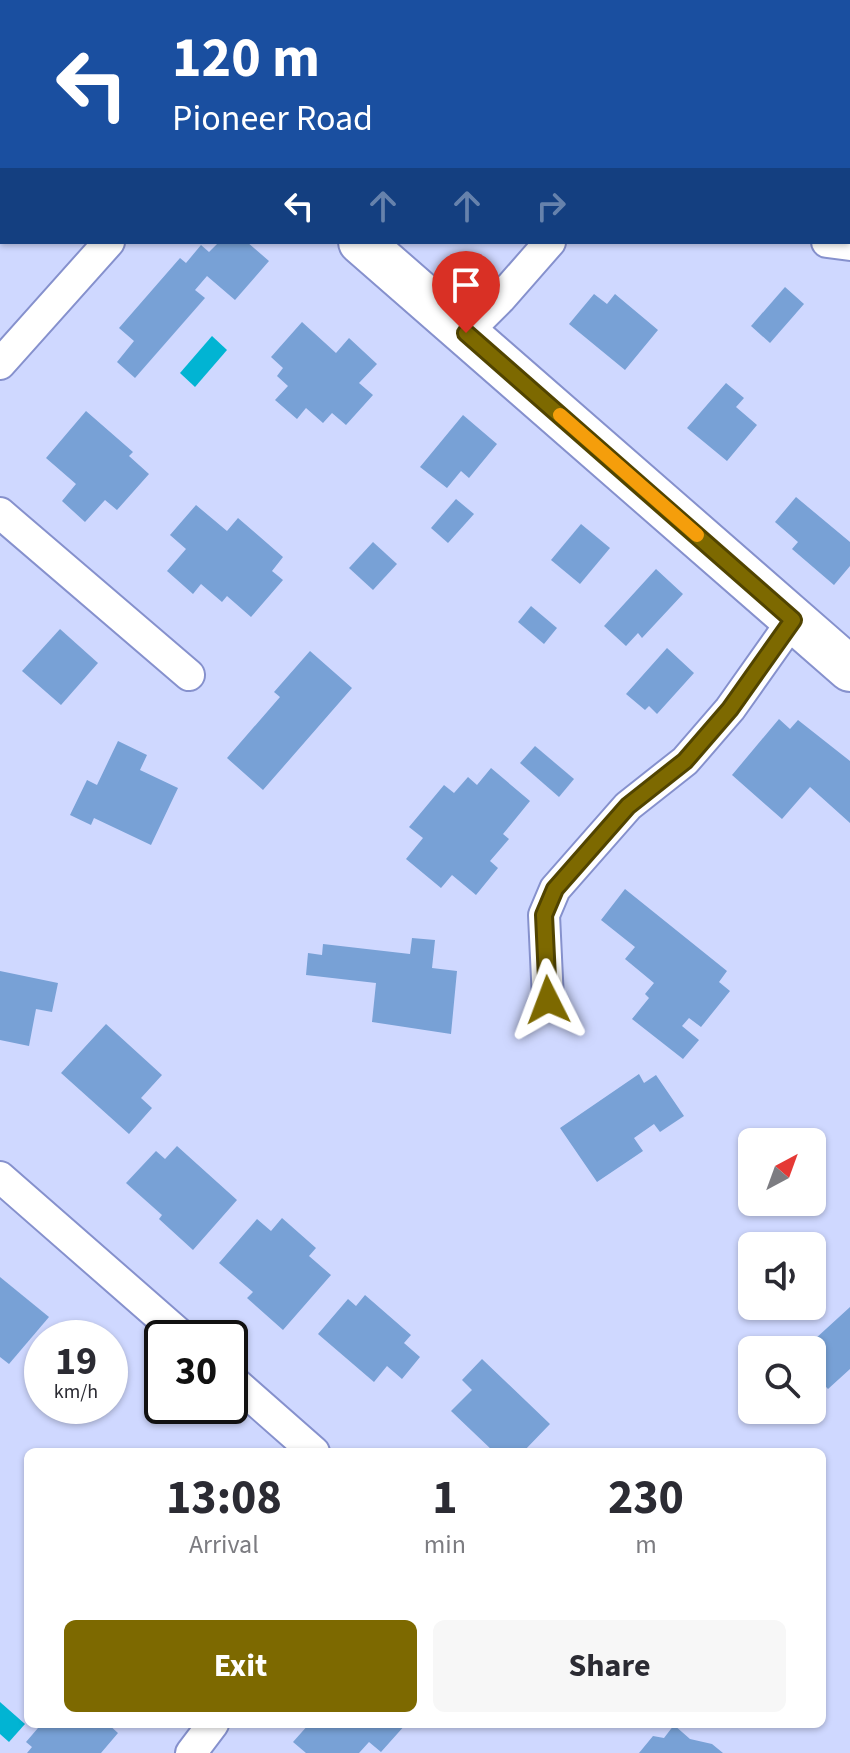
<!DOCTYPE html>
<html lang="en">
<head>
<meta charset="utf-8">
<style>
	:root { --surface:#fff; --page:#f7f7f7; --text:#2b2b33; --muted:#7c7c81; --accent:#7d6900 }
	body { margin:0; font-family:"Source Sans 3",sans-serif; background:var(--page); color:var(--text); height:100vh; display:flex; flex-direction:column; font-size:30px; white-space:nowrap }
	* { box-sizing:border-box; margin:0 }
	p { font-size:26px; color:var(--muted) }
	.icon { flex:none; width:44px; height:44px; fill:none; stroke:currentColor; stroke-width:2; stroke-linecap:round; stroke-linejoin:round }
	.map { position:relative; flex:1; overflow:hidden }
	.drawer { position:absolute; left:24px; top:1448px; width:802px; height:280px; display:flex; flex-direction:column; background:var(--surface); border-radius:12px; box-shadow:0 2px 6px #0004 }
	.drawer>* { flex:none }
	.banner { position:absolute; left:0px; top:0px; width:850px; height:244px; box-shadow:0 2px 6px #0004; background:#1a4fa0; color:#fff; overflow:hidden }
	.needle { width:52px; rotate:41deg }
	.controls { position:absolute; left:738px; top:1128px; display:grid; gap:16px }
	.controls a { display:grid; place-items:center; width:88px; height:88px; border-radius:12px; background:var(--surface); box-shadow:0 2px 6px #0004; font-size:40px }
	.speed { position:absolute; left:24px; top:1320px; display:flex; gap:16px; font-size:40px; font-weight:700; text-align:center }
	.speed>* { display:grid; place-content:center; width:104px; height:104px; border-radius:50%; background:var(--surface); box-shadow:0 2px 6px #0004; line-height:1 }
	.speed small { font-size:20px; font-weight:400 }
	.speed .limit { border:4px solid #111; border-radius:12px; background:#fff; color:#111 }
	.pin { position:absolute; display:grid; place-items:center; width:68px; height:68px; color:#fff; margin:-82px -34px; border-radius:50% 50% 50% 0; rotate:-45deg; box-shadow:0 0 8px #0007 }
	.pin .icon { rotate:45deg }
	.me { position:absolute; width:88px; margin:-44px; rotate:357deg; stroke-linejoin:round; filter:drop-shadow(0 0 6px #0008) }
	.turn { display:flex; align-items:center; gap:28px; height:168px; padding:0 40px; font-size:36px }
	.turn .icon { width:104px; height:104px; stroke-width:2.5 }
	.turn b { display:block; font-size:56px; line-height:68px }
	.lanes { display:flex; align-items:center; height:76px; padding:0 40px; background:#0003; justify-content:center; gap:40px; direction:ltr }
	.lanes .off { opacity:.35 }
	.eta { display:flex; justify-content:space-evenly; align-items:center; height:136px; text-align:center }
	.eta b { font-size:48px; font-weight:700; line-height:56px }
	.button { display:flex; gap:16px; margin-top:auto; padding:16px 40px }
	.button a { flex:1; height:92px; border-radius:12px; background:var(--accent); color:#fff; font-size:32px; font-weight:700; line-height:92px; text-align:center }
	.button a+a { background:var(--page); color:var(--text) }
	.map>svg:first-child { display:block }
	.water { fill:#01b4d3 }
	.building { fill:#78a1d6 }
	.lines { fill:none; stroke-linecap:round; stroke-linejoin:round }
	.street-casing { stroke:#8691cd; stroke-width:34 }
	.secondary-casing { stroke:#8691cd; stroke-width:48 }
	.street { stroke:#fff; stroke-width:30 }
	.secondary { stroke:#fff; stroke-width:44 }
	.route-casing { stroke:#514400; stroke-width:20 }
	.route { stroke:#7d6900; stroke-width:14 }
	.slow { stroke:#f59e0b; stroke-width:14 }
</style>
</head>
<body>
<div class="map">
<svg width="850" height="1753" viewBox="0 0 850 1753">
	<rect width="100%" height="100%" fill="#cfd8ff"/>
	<g class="water">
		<polygon points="212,336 227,350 195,387 180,373"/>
		<polygon points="0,1702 25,1724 9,1742 0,1734"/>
	</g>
	<g class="building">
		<polygon points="219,242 247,242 269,261 235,300 207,276 195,290 205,298 135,378 117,362 134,341 119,328 180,258 186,263 201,245 209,252"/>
		<polygon points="785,287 804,304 770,343 751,326"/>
		<polygon points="594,294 607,304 615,294 658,330 625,370 569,324"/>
		<polygon points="302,322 336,353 349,338 377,364 359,383 373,395 346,425 332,413 323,423 306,408 297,419 275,400 288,386 277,376 283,368 271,357"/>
		<polygon points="726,383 744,398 736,407 757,425 727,461 687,428"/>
		<polygon points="86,411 133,452 129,456 149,474 117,510 105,500 85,522 62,501 76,484 46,458"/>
		<polygon points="463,415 497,444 469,478 461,471 447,488 420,467"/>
		<polygon points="796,497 850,542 850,566 834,585 792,549 798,542 775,522"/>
		<polygon points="456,499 474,514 448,543 431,528"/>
		<polygon points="196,505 227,531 238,518 283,557 272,571 283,580 251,617 227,596 222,602 201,584 193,594 167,571 186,549 170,535"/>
		<polygon points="581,524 610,548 580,584 551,560"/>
		<polygon points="373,542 397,564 373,590 349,568"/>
		<polygon points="656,569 683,594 642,638 638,633 626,646 604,626"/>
		<polygon points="531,606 557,628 544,644 518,622"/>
		<polygon points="60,629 98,663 61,705 22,671"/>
		<polygon points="667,648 694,673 657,714 649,706 645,710 626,694"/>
		<polygon points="310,651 352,688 263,790 227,758 280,697 274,692"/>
		<polygon points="779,719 790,729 798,720 850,761 850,823 810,787 782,819 732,775"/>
		<polygon points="118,741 147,755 140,770 178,788 151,845 94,818 91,825 70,815 87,780 97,785"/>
		<polygon points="535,746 574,779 559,797 520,763"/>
		<polygon points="491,768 530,801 503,834 509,839 490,861 498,868 476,895 452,875 441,888 406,859 423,838 409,827 444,785 454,793 468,777 477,785"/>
		<polygon points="625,889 727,971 719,982 730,991 701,1027 689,1018 682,1026 699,1040 683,1059 632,1019 649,998 645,994 654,983 625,959 635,947 601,920"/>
		<polygon points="412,938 435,940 432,968 457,971 451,1034 372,1022 376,983 306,975 308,953 322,955 323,944 410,954"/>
		<polygon points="0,971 58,983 52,1012 36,1009 29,1046 0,1040"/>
		<polygon points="106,1024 162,1075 141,1098 152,1108 129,1134 61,1073"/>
		<polygon points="639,1074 644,1083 656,1075 684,1116 660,1132 654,1124 634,1138 643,1151 597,1182 560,1128"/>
		<polygon points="177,1146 237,1200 193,1250 159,1219 162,1215 126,1183 156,1151 165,1159"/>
		<polygon points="282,1218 316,1248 309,1256 331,1275 283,1330 247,1298 253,1292 219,1263 257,1219 271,1231"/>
		<polygon points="0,1277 49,1317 9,1364 0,1357"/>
		<polygon points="365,1295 411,1335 404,1343 420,1357 402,1379 387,1366 374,1382 318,1334 348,1299 356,1306"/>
		<polygon points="850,1307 850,1369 828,1389 812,1372 812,1350 803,1350"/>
		<polygon points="482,1359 550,1424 523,1452 494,1452 451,1411 472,1390 462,1380"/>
		<polygon points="34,1724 108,1724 118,1733 101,1753 27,1753 32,1747 26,1742 38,1728"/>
		<polygon points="309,1724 406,1724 381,1752 369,1742 359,1753 306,1753 293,1742"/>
		<polygon points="674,1725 690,1739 712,1744 723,1753 639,1753 653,1736 664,1738"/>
	</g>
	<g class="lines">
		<defs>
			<g id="street">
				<polyline points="827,242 850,245"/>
				<polyline points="466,333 500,299 550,242"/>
				<polyline points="0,364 109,242"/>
				<polyline points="0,513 189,675"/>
				<polyline points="548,1000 544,915 555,889 628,806 685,761 730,709 793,620"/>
				<polyline points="0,1177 184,1338"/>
				<polyline points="230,1378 314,1452"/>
				<polyline points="191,1753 213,1724"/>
			</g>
			<g id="secondary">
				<polyline points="84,0 86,2"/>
				<polyline points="361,242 850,669"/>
			</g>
		</defs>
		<use href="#street" class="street-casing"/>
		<use href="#secondary" class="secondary-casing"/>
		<use href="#street" class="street"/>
		<use href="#secondary" class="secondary"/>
	</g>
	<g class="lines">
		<defs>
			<polyline id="route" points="466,333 793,620 730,709 685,761 628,806 555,889 544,915 548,1000"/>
		</defs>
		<use href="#route" class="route-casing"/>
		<use href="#route" class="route"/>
		<polyline class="slow" points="560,415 697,535"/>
	</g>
</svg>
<div class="controls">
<a><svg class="needle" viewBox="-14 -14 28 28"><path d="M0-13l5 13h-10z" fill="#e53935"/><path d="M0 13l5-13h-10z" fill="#7c7c81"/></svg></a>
<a><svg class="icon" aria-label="sound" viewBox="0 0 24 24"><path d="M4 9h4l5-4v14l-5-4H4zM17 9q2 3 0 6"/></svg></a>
<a><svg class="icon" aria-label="search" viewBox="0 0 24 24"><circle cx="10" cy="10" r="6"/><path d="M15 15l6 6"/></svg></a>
</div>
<div class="speed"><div>19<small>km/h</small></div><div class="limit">30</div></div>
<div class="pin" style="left:466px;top:333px;background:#d93025"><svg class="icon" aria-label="arrive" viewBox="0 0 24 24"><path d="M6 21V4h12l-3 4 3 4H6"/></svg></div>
<svg class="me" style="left:548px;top:1000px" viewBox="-20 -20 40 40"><path d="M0-17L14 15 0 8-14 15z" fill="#7d6900" stroke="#fff" stroke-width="4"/></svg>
<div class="banner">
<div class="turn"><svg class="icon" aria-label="left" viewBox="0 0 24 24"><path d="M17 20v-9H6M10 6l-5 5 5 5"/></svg><div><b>120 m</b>Pioneer Road</div></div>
<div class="lanes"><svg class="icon" aria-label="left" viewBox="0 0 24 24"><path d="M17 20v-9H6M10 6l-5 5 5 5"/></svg><svg class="icon off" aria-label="ahead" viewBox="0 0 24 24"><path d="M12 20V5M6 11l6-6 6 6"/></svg><svg class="icon off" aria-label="ahead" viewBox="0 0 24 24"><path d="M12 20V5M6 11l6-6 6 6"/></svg><svg class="icon off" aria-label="right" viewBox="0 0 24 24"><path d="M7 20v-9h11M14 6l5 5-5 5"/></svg></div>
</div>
<section class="drawer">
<div class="eta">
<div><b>13:08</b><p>Arrival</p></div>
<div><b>1</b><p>min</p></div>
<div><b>230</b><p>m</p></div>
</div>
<div class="button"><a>Exit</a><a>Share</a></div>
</section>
</div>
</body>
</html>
